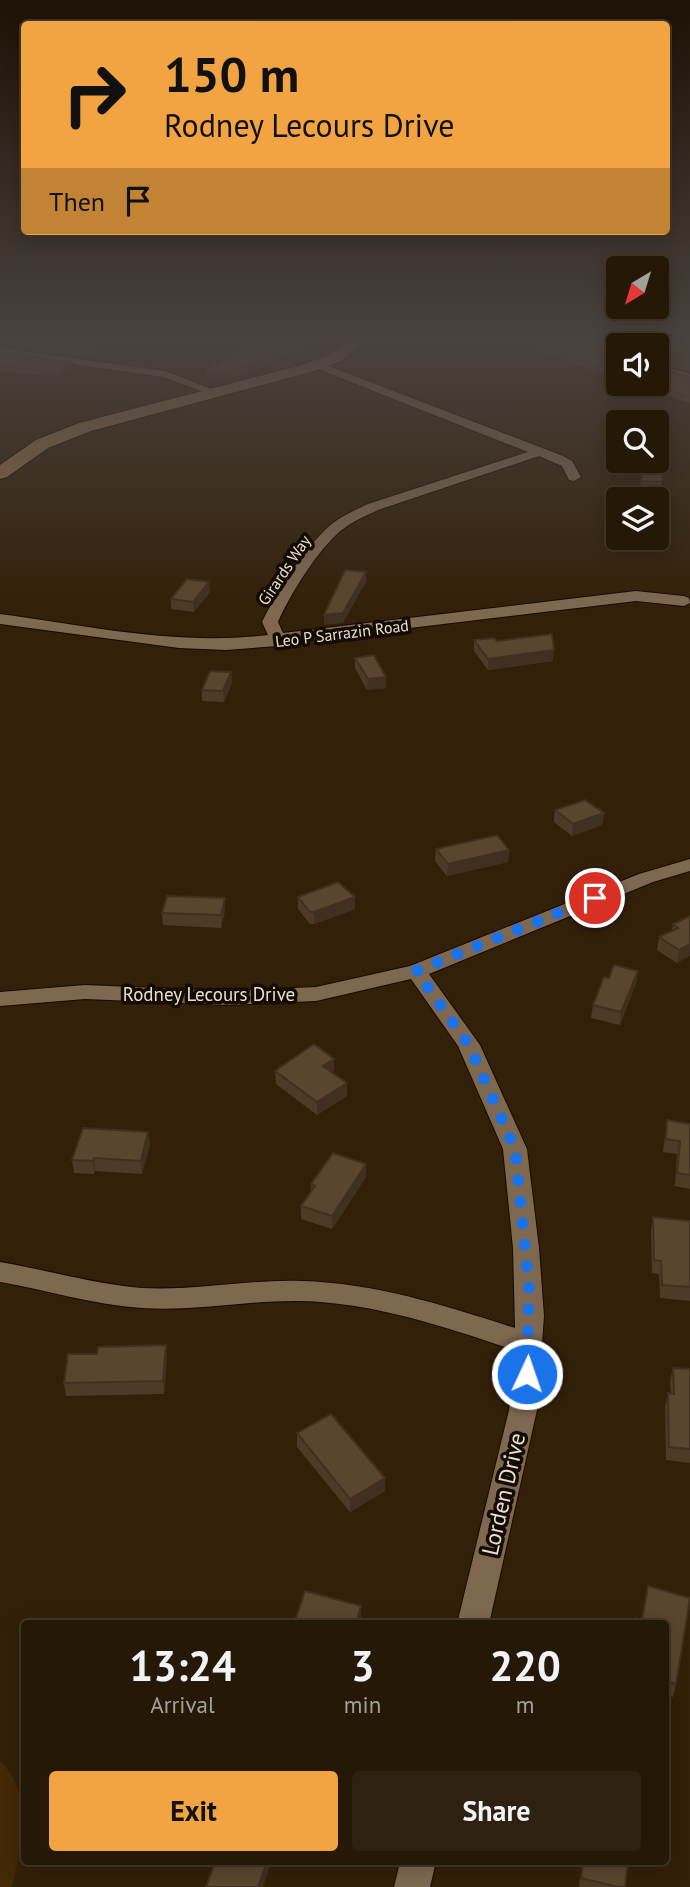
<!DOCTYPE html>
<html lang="en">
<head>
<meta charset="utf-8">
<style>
	:root { --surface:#261807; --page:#2e2111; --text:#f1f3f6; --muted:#a4a09b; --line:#423728; --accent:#f3a442 }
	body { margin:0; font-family:"PT Sans",sans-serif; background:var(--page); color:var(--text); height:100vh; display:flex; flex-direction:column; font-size:26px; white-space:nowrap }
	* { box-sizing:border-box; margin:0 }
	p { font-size:23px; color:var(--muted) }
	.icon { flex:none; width:38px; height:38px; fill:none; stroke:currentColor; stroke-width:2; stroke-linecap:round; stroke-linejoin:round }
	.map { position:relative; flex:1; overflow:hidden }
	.details { position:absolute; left:21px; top:1620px; width:648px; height:245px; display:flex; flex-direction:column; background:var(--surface); border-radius:7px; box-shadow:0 4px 18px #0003,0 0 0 2px var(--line) }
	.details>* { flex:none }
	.banner { position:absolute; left:21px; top:21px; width:649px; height:214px; border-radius:7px; box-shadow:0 4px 18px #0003,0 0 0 2px var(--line); background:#f3a442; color:#111; overflow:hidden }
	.needle { width:46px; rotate:218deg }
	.controls { position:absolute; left:606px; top:256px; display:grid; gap:14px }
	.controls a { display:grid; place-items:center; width:63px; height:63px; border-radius:7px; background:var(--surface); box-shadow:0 4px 18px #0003,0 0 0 2px var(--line); font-size:35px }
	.pin { position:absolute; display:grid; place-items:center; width:60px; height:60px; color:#fff; margin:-30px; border:4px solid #fff; border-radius:50%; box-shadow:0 2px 7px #0007 }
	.me { position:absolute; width:77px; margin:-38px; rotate:3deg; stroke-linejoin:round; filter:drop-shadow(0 0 5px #0008) }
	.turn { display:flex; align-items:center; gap:24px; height:147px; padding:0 28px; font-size:32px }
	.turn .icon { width:91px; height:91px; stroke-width:2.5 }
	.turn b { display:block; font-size:49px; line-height:60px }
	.then { display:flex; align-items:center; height:66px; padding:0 28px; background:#0003; gap:14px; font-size:26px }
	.eta { display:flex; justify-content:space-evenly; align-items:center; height:119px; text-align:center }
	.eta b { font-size:42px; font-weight:700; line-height:49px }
	.cta { display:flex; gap:14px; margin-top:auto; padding:14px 28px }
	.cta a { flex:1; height:80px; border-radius:7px; background:var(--accent); color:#111; font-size:28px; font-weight:700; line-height:80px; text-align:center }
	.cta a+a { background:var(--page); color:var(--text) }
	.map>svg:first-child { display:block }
	.green { fill:#442905 }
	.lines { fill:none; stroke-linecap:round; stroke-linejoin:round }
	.street-casing { stroke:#1a0900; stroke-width:2 }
	.secondary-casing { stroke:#1a0900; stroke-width:2 }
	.street { fill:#7e6850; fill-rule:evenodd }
	.secondary { fill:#8f704c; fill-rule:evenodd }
	.wall { fill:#4d3b28 }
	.shaded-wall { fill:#3f3020 }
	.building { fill:#5a452e; stroke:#3f3020; stroke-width:2 }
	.route { stroke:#1a73e8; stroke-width:12; stroke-dasharray:0 21.6 }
	.labels { text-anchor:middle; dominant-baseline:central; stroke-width:7; stroke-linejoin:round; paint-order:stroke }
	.far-street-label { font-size:16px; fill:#eaded0; stroke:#140c04 }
	.street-label { font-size:19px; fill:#eaded0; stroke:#140c04 }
	.near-street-label { font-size:23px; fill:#eaded0; stroke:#140c04 }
</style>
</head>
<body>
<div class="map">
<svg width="690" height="1887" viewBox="0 0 690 1887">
	<rect width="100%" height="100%" fill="#332009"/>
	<path class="green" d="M0,1761c35,34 21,83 12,126h-12z"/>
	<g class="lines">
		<defs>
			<g id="street">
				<polygon points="0,348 165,371 222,393 212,395 163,377 0,354"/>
				<path d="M313,363h8l242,93 9,5 9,16 -7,4 -5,-1 -7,-14 -23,-10 -161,54c-15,7 -31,14 -42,25 -22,21 -46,60 -58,87l5,11 353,-42 48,5 5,2 1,5 -6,3 -48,-5 -351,42 -7,3 -52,4 -47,-2 -179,-24v-10c89,12 178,32 268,21l-6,-13c14,-29 40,-69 63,-92 12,-12 28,-19 43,-26l160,-52 -215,-85z"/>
				<polygon points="656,364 690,374 690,381 656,371"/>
				<path d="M690,859v12l-37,11 -224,92 51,71 47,104 12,99 5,68 -7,94 -48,214h-32l52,-214 5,-60c-69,-23 -139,-47 -213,-49 -53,-1 -106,11 -160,7 -47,-3 -94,-18 -141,-26v-20c47,8 94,22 142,26 54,3 107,-9 160,-7 74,2 144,25 213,47l-2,-80 -10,-99 -45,-103 -47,-67 -95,22 -88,4 -143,-6 -85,7v-14l85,-7 143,6 88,-4 94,-21 229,-92z"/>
				<polygon points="400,1862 436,1862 430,1887 394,1887"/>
			</g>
			<polygon id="secondary" points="345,343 362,343 341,361 314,371 91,431 48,448 7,477 0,479 0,465 36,440 79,423 302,365 329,355"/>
		</defs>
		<use href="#street" class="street-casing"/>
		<use href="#secondary" class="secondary-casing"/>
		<use href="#street" class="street"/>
		<use href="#secondary" class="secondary"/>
	</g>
	<g class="wall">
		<polygon points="15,343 103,343 104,349 88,358 15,347"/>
		<polygon points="253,343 314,343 306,349 293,350 264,368 209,382 207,377 207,370"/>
		<polygon points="515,343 596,343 618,352 618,379"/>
		<polygon points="607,343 671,343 690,349 690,371 656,362 656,345 618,345 618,348"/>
		<polygon points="0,352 72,363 72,367 56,376 0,371"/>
		<polygon points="690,377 690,403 630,383 656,383"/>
		<polygon points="643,464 663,465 661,492 640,490"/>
		<polygon points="210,592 194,612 171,609 171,599"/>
		<polygon points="474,640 497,641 553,661 488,670 474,651"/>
		<polygon points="355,658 386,677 386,688 367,690 355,668"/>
		<polygon points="231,672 232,683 224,702 202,701 202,690"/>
		<polygon points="555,810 604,813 602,825 572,836 554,822"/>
		<polygon points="436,849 509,850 508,862 447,876 435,861"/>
		<polygon points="298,897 355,897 355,909 314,924 310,924 298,909"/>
		<polygon points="225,898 225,910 221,928 163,925 162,913"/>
		<polygon points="690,916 677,963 657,950 659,937 672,931 673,924"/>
		<polygon points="636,983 620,1025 591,1018 593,1005"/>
		<polygon points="334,1059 334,1072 332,1073 347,1096 317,1115 276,1084 275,1071"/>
		<polygon points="667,1120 690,1124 690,1189 675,1186 677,1154 663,1152"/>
		<polygon points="148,1132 150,1145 142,1174 95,1171 94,1174 74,1173 72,1160"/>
		<polygon points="366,1164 366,1177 332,1229 301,1219 301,1206 311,1191 311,1184"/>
		<polygon points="653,1217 690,1221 690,1301 660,1298 659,1274 652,1273 651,1231"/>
		<polygon points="166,1345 167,1358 164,1394 66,1396 64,1383"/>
		<polygon points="673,1368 690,1369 690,1463 666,1460 665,1407 668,1393 671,1394 670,1381"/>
		<polygon points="297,1433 385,1491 350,1512 297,1447"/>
		<polygon points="665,1624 676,1684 673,1697 665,1695"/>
		<polygon points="582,1862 628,1862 625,1887 579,1887"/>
	</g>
	<g class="shaded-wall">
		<polygon points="101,343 103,343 104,349 88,358 88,351"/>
		<polygon points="293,343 293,350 264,368 209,382 209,375"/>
		<polygon points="306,343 314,343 306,349"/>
		<polygon points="72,363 72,367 56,376 56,372"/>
		<polygon points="366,572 366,582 343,623 324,625 324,615"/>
		<polygon points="209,582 210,592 194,612 193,602"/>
		<polygon points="554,650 553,661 488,670 488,659"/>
		<polygon points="231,672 232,683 224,702 223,691"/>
		<polygon points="386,677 386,688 367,690 368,679"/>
		<polygon points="604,813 602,825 572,836 573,824"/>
		<polygon points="509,850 508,862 447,876 448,864"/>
		<polygon points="355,897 355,909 314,924 314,912"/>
		<polygon points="225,898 225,910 221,928 221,915"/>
		<polygon points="690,944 690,956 677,963 679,950"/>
		<polygon points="638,971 636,983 620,1025 621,1012"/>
		<polygon points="334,1059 334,1072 323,1079 323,1066"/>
		<polygon points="347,1083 347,1096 317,1115 317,1102"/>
		<polygon points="148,1132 150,1145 142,1174 141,1161"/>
		<polygon points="94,1158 95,1171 94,1174 93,1161"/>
		<polygon points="366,1164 366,1177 332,1229 332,1216"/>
		<polygon points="166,1345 167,1358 164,1394 163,1381"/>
		<polygon points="385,1478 385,1491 350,1512 350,1499"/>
		<polygon points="361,1606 361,1619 359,1624 356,1624"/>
		<polygon points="267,1862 271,1862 263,1887 258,1887"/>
	</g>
	<g class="building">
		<polygon points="32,343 101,343 88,351"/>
		<polygon points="253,343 292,343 264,361 209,375 207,370"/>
		<polygon points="531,343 596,343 618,352 618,373"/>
		<polygon points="621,343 671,343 690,349 690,365 656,356 656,345 621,345"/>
		<polygon points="0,352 72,363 56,372 0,366"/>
		<polygon points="656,368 690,377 690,397 649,383 656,383"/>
		<polygon points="643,464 663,465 662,482 641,481"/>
		<polygon points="345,570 366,572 343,613 324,615"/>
		<polygon points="187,579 209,582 193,602 171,599"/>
		<polygon points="552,634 554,650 488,659 474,640 494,638 497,641"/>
		<polygon points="374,655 386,677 368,679 355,658"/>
		<polygon points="210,671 231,672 223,691 202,690"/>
		<polygon points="585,800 604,813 573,824 555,810"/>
		<polygon points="497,835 509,850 448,864 436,849"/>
		<polygon points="338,882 355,897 314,912 310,912 298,897"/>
		<polygon points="167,896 225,898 221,915 162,913"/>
		<polygon points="690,916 690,944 679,950 659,937 678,928 673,924"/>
		<polygon points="614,965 638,971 621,1012 593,1005 604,977 609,978"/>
		<polygon points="314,1044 334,1059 323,1066 347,1083 317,1102 275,1071"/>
		<polygon points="667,1120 690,1124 690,1175 677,1173 680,1141 666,1139"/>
		<polygon points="83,1128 148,1132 141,1161 94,1158 93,1161 72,1160"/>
		<polygon points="333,1153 366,1164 332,1216 301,1206 315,1186 311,1184"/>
		<polygon points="653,1217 690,1221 690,1287 662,1285 661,1261 654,1260"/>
		<polygon points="166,1345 163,1381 64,1383 68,1354 97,1354 98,1347"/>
		<polygon points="673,1368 690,1369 690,1449 669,1447 668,1393 674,1394"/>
		<polygon points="331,1414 385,1478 350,1499 297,1433"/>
		<polygon points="648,1586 690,1598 676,1684 665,1681 665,1624 635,1624 636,1618 642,1620"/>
		<polygon points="305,1591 361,1606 356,1624 294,1624"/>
		<polygon points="215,1862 267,1862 258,1887 206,1887"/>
		<polygon points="583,1862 628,1862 625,1887 618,1887 581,1878"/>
	</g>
	<linearGradient id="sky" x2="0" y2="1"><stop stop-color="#1c1205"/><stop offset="0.56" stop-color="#4a423e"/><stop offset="1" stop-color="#4a423e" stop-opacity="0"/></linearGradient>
	<rect width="690" height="608" fill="url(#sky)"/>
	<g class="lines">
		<polyline class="route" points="527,1374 529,1288 515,1149 469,1045 416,971 595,898"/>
	</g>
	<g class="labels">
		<g class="far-street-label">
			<text transform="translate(284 570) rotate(-56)">Girards Way</text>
			<text transform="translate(342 633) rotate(-7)">Leo P Sarrazin Road</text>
		</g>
		<g class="street-label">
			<text x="209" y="994">Rodney Lecours Drive</text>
		</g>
		<g class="near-street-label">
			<text transform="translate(503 1494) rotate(-77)">Lorden Drive</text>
		</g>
	</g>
</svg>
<div class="controls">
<a><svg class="needle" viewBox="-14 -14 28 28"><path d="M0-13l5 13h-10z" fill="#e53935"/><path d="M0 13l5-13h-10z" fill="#a4a09b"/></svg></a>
<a><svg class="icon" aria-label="sound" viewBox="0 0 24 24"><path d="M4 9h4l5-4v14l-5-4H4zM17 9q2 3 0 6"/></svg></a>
<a><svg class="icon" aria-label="search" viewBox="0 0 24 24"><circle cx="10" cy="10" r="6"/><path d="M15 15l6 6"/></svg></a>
<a><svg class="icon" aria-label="layers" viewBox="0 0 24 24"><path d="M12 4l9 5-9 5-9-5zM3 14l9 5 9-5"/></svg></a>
</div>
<div class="pin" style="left:595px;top:898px;background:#d93025"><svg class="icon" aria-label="arrive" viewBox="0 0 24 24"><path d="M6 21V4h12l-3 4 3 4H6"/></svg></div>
<svg class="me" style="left:527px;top:1374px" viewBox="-20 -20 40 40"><circle r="17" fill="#1a73e8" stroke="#fff" stroke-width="3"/><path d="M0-11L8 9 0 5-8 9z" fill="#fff"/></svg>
<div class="banner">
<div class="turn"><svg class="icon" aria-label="right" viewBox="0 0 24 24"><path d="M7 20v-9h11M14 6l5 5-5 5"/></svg><div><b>150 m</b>Rodney Lecours Drive</div></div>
<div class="then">Then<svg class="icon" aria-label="arrive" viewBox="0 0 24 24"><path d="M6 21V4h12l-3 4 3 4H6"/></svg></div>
</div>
<section class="details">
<div class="eta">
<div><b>13:24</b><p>Arrival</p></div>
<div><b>3</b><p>min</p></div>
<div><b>220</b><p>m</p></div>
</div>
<div class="cta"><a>Exit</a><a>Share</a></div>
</section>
</div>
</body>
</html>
